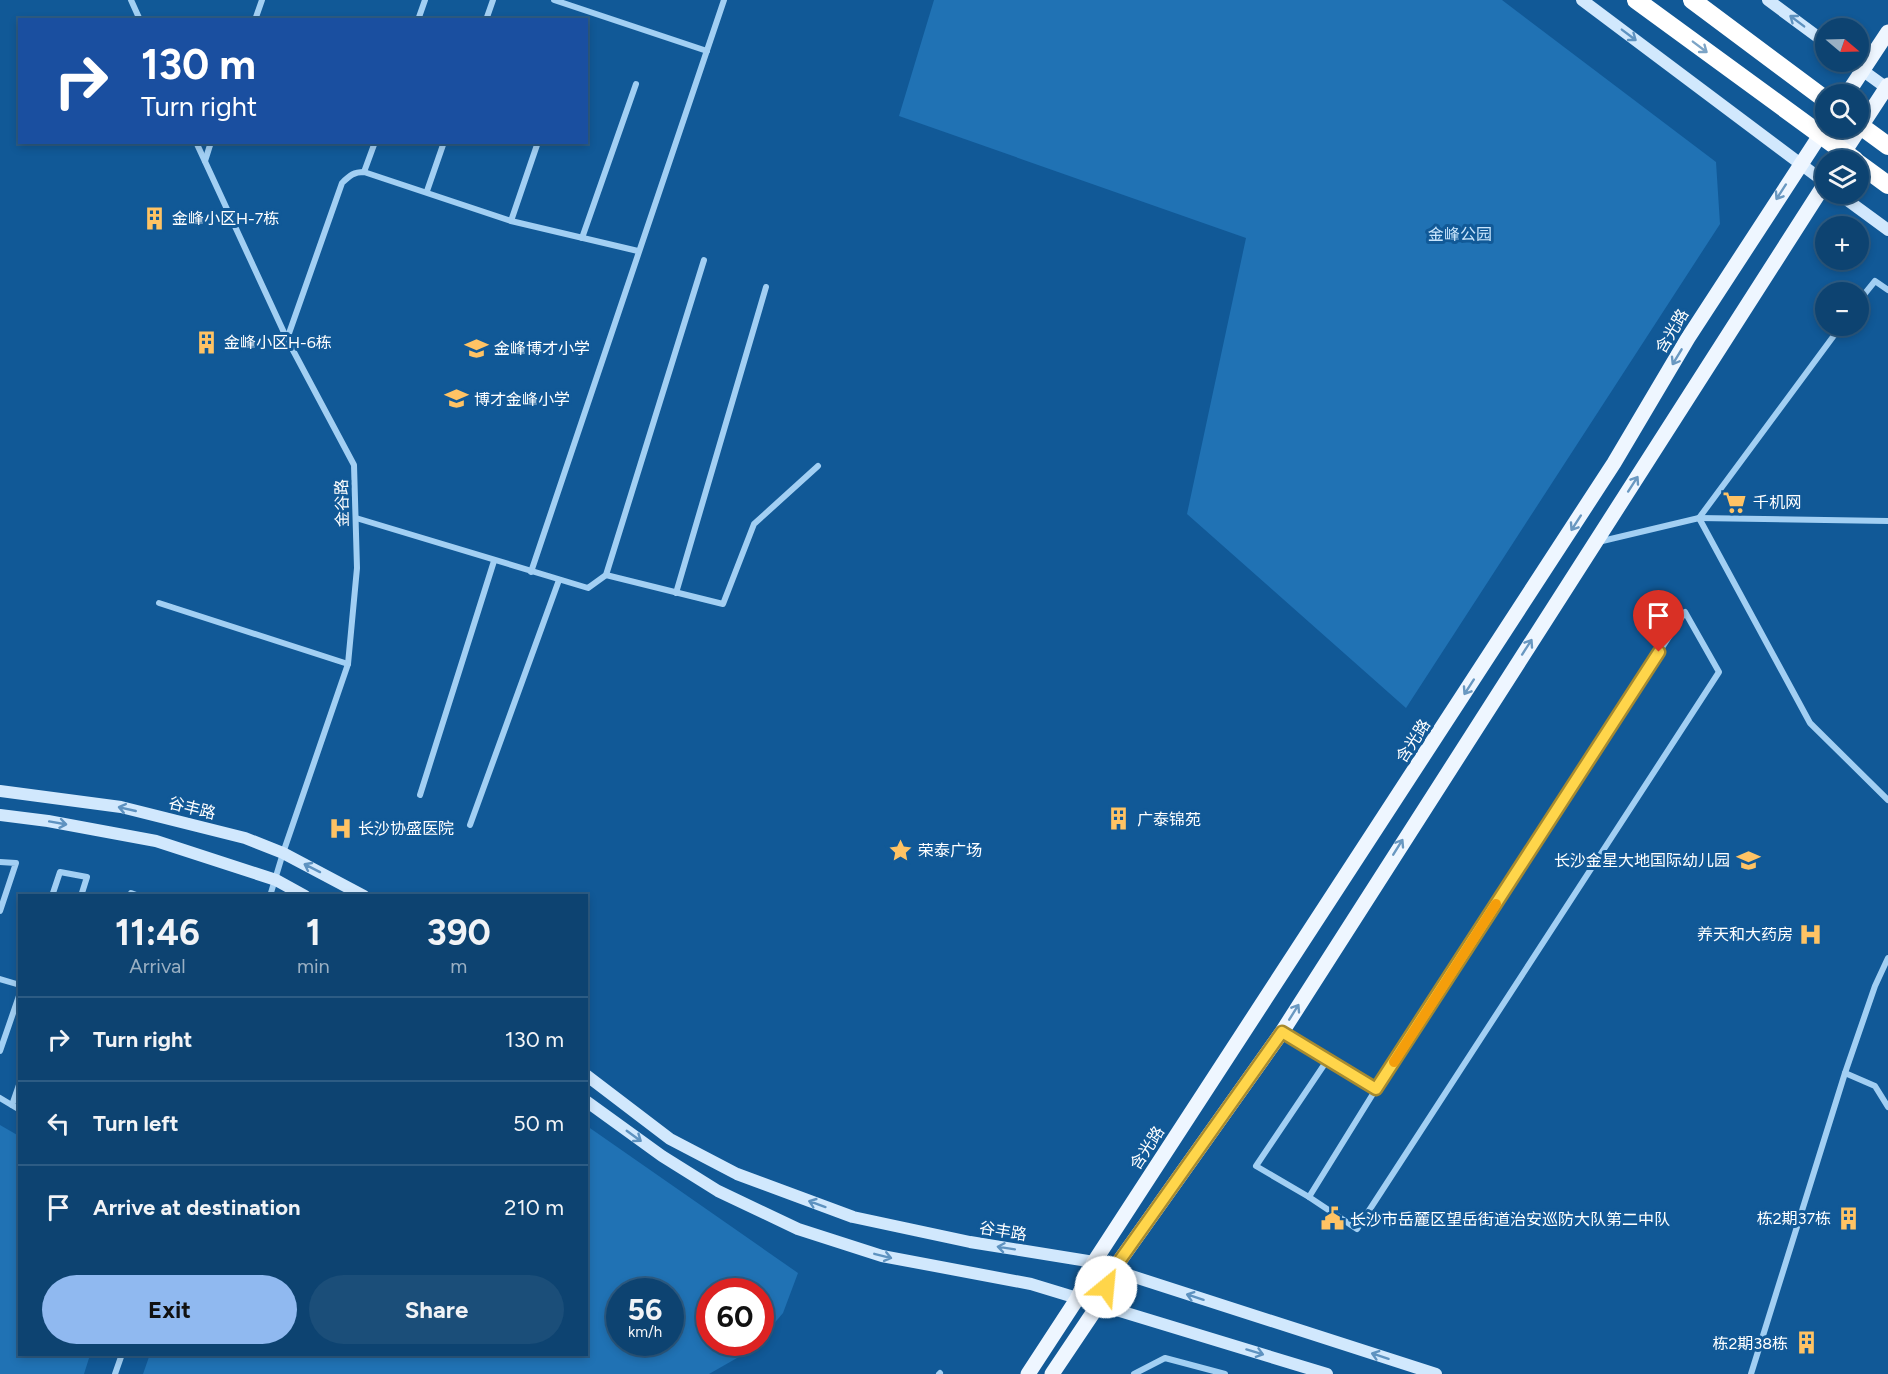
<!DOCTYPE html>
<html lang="en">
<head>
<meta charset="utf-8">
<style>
	:root { --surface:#0d4371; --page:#1b4e79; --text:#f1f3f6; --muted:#9ab0c3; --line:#2d5c84; --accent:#90b9f0 }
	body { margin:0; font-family:Figtree,"Noto Sans SC",sans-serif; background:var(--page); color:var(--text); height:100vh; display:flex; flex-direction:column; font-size:22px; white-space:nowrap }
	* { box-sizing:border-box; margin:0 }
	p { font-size:20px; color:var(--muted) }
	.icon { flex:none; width:33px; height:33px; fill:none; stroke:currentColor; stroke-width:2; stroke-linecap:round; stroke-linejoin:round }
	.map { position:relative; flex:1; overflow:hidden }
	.drawer { position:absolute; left:18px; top:894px; width:570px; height:462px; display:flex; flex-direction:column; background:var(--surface); border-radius:0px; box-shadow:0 3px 9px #0003,0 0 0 2px var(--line) }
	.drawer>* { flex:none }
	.top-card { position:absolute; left:18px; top:18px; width:570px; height:126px; border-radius:0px; box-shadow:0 3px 9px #0003,0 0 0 2px var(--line); background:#1a4fa0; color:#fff; overflow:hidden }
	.needle { width:39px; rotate:109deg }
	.buttons { position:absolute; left:1815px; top:18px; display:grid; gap:12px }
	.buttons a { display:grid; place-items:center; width:54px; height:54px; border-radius:50%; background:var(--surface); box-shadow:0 3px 9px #0003,0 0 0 2px var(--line); font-size:30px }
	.speed { position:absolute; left:606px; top:1278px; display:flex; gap:12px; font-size:30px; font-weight:700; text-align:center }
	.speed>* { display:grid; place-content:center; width:78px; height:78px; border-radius:50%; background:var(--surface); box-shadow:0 3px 9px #0003,0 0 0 2px var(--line); line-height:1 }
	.speed small { font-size:15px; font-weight:400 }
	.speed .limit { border:9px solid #d22; background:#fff; color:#111 }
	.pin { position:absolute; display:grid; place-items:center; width:51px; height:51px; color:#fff; margin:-62px -26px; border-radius:50% 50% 50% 0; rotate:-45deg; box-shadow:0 0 6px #0007 }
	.pin .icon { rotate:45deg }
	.me { position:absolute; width:66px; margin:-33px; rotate:28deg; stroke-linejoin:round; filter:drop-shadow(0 0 4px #0008) }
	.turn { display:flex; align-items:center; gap:21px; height:126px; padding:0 24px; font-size:27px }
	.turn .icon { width:78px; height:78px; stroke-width:2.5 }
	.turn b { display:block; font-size:42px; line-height:51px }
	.eta { display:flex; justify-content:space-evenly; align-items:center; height:102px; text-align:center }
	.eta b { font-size:36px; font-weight:700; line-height:42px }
	.button { display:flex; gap:12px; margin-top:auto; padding:12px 24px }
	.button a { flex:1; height:69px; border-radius:36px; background:var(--accent); color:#111; font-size:24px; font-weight:700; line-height:69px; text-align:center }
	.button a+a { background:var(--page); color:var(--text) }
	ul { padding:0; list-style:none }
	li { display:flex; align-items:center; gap:18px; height:84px; padding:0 24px; border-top:2px solid var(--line) }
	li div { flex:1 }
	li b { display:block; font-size:22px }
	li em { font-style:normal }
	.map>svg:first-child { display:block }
	.green { fill:#2072b4; fill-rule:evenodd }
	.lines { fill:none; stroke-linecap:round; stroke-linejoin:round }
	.street { stroke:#a2cff3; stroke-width:6 }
	.secondary { stroke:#d1e8fd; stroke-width:12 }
	.primary { stroke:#eef6ff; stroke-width:15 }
	.highway { stroke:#fff; stroke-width:18 }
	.oneway { stroke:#5e92c0 }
	.oneway2 { stroke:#7ca4c6 }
	.oneway3 { stroke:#6998c1 }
	.route-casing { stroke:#a68a30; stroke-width:15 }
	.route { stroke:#ffd54a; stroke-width:10 }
	.slow { stroke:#f59e0b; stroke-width:10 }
	.labels { text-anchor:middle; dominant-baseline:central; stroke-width:6; stroke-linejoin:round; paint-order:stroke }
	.poi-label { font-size:16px; fill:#fff; stroke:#115997; text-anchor:start }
	.park-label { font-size:16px; fill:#cae6fd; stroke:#115997 }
	.street-label { font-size:16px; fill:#fff; stroke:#115997 }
</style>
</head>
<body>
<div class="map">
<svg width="1888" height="1374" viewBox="0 0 1888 1374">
	<rect width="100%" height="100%" fill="#115997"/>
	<g class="green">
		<polygon points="934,0 1502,0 1716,162 1720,224 1406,708 1187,514 1246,238 899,116"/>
		<polygon points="0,1125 19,1136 20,1354 90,1355 84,1374 0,1374"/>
		<path d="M587,1126l211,147 -15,40 -22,26 -1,-47h-50v50l47,1 -6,7 -42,24h-566l7,-20h436zM620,1292h50v50h-50z"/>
	</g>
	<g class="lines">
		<g class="street">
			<polyline points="131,0 140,20"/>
			<polyline points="554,0 707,51"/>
			<polyline points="255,20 262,0"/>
			<polyline points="418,20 425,0"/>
			<polyline points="486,20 493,0"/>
			<polyline points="196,142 287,339 354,465 357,568 348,664 283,853 270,896"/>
			<polyline points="205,161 211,142"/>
			<polyline points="364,172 375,142"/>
			<polyline points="427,191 444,142"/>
			<polyline points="511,221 538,142"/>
			<polyline points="582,238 636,84"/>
			<polyline points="1858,302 1875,281 1888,290"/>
			<path d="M287,339l55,-156c8,-8 12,-11 22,-11l147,49 127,30"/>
			<polyline points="356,518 588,588 606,575 704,260"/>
			<polyline points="1699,518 1841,326"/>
			<polyline points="1699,518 1888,521"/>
			<polyline points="1598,542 1699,518 1810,723 1888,800"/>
			<polyline points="531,572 724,0"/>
			<polyline points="606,575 723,604 754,524 818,466"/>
			<polyline points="676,593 766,287"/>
			<polyline points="159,603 348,664"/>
			<polyline points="420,795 494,561"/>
			<polyline points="470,825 559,580"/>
			<polyline points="0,862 16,863 0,911"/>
			<polyline points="52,896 60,872 87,877 81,896"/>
			<polyline points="130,896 131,893 139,896"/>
			<polyline points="0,979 20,985"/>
			<polyline points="1283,1032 1376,1089 1309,1197"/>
			<polyline points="0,1051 20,993"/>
			<polyline points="1328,1059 1256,1166 1309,1197 1357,1229 1719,672 1685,612 1376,1089"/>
			<polyline points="1845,1073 1875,1086 1888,1107"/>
			<polyline points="0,1098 20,1110"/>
			<polyline points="12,1105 20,1082"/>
			<polyline points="115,1374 122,1354"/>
			<polyline points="939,1374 940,1373"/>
			<polyline points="1134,1374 1165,1358 1225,1374"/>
			<polyline points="1751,1374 1845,1073 1875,986 1888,958"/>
		</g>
		<g class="secondary">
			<polyline points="1582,0 1826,183"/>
			<polyline points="1768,0 1826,43"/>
			<polyline points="1851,62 1888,89"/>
			<polyline points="1839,194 1888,230"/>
			<polyline points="0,791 121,807 245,838 283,853 364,896"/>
			<polyline points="0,815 48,821 156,841 276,880 305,896"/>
			<polyline points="586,1075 670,1139 737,1174 853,1217 970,1242 1094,1262 1113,1270 1436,1374"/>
			<polyline points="586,1101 662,1156 718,1191 798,1229 882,1256 1031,1284 1327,1374"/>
		</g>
		<g class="primary">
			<polyline points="1847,94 1888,32"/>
			<polyline points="1839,160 1888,85"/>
			<polyline points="1028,1374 1077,1299 1094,1262 1614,463 1688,338 1826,126"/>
			<polyline points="1052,1374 1099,1304 1113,1270 1282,1032 1826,182"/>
		</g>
		<g class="highway">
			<polyline points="1636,0 1855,160"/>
			<polyline points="1692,0 1826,100"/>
			<polyline points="1858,124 1888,146"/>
			<polyline points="1858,163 1888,185"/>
		</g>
	</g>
	<defs><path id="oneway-shaft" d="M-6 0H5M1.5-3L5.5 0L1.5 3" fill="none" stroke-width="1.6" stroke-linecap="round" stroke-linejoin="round" transform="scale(1.5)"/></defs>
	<g class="oneway">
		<use href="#oneway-shaft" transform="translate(1797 21) rotate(-143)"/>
		<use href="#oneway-shaft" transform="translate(1629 35) rotate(37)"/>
		<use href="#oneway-shaft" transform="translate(127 809) rotate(-167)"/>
		<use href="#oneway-shaft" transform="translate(58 823) rotate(10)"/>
		<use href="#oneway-shaft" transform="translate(312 868) rotate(-153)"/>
		<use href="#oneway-shaft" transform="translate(634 1136) rotate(36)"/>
		<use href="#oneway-shaft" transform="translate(817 1204) rotate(-160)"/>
		<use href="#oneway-shaft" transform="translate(1006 1248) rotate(-171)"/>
		<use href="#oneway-shaft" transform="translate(883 1256) rotate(14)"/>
		<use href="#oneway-shaft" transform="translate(1195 1297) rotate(-162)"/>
		<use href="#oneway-shaft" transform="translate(1255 1352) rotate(17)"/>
		<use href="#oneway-shaft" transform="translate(1380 1356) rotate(-162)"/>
	</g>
	<use class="oneway2" href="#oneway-shaft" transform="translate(1700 47) rotate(37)"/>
	<g class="oneway3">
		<use href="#oneway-shaft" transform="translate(1781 192) rotate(123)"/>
		<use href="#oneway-shaft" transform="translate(1677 357) rotate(121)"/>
		<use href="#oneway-shaft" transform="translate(1633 484) rotate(-57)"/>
		<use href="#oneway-shaft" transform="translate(1576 523) rotate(123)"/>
		<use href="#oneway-shaft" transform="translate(1527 647) rotate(-57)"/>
		<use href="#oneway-shaft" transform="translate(1469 687) rotate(123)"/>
		<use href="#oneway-shaft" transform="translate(1398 847) rotate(-58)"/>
		<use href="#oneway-shaft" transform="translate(1294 1012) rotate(-58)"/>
	</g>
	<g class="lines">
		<defs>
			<polyline id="route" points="1106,1287 1113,1270 1282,1032 1376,1089 1659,652"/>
		</defs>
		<use href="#route" class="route-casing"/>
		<use href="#route" class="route"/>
		<polyline class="slow" points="1394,1062 1496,904"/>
	</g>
	<defs>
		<symbol id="building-bare" viewBox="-9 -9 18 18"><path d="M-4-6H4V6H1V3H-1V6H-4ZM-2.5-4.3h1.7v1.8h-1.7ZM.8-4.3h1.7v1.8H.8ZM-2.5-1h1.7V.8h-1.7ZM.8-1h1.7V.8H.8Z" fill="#ffc364" stroke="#115997" stroke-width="2.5" paint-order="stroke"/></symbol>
		<symbol id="school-bare" viewBox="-9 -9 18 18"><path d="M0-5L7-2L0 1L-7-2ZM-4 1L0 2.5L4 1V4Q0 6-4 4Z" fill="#ffc364" stroke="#115997" stroke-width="2.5" paint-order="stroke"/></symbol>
		<symbol id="supermarket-bare" viewBox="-9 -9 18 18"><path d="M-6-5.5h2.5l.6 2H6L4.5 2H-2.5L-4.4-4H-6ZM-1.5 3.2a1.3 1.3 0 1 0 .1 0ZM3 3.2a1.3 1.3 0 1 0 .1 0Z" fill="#ffc364" stroke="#115997" stroke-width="2.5" paint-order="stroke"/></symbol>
		<symbol id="hospital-bare" viewBox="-9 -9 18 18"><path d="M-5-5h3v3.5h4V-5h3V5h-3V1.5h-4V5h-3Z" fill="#ffc364" stroke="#115997" stroke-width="2.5" paint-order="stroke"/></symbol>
		<symbol id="sight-bare" viewBox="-9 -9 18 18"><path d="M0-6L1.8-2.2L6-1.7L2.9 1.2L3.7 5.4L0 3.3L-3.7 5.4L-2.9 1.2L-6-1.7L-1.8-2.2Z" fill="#ffc364" stroke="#115997" stroke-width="2.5" paint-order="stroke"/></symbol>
		<symbol id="civic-bare" viewBox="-9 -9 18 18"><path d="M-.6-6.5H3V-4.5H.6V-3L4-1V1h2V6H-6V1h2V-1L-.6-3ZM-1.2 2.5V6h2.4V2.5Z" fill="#ffc364" stroke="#115997" stroke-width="2.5" paint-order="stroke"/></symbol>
	</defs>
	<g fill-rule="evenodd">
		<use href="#building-bare" x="138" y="202" width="33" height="33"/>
		<use href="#building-bare" x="190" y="326" width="33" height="33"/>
		<use href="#school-bare" x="460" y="332" width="33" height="33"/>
		<use href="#school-bare" x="440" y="382" width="33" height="33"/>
		<use href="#supermarket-bare" x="1718" y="486" width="33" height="33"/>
		<use href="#building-bare" x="1102" y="802" width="33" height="33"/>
		<use href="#hospital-bare" x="324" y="812" width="33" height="33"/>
		<use href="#sight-bare" x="884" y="834" width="33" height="33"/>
		<use href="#school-bare" x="1732" y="844" width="33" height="33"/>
		<use href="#hospital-bare" x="1794" y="918" width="33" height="33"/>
		<use href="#building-bare" x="1832" y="1202" width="33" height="33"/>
		<use href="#civic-bare" x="1316" y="1202" width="33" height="33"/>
		<use href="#building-bare" x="1790" y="1326" width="33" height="33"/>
	</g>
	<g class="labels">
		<g class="poi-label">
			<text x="172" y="218">金峰小区H-7栋</text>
			<text x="224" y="342">金峰小区H-6栋</text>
			<text x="494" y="348">金峰博才小学</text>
			<text x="474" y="399">博才金峰小学</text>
			<text x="1753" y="502">千机网</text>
			<text x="1137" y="819">广泰锦苑</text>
			<text x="358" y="828">长沙协盛医院</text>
			<text x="918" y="850">荣泰广场</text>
			<text x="1730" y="860" text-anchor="end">长沙金星大地国际幼儿园</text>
			<text x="1793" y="934" text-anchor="end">养天和大药房</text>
			<text x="1831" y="1218" text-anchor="end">栋2期37栋</text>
			<text x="1350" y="1219">长沙市岳麓区望岳街道治安巡防大队第二中队</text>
			<text x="1788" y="1343" text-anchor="end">栋2期38栋</text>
		</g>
		<g class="park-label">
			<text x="1460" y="234">金峰公园</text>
		</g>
		<g class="street-label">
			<text transform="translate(1672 331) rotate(-59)">含光路</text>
			<text transform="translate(342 503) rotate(-91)">金谷路</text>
			<text transform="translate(1413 741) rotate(-57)">含光路</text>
			<text transform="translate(192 808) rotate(14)">谷丰路</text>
			<text transform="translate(1147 1148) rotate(-57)">含光路</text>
			<text transform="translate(1003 1231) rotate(9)">谷丰路</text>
		</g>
	</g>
</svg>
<div class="buttons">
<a><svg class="needle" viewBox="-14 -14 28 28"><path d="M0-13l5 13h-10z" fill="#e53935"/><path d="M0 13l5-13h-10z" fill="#9ab0c3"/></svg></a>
<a><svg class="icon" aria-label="search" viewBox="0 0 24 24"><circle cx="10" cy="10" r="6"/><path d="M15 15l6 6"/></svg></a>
<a><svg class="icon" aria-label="layers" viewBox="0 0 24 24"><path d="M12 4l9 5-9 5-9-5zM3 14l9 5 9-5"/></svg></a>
<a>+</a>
<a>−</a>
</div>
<div class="speed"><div>56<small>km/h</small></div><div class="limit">60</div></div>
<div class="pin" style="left:1659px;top:652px;background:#d93025"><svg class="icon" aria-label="arrive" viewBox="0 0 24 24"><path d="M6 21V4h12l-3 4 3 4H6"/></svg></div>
<svg class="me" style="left:1106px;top:1287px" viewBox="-20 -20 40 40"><circle r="19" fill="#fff"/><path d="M0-13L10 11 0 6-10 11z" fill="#ffd54a"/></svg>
<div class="top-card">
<div class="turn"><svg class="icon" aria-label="right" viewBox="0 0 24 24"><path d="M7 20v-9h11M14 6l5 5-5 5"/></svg><div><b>130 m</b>Turn right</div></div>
</div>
<section class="drawer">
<div class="eta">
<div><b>11:46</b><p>Arrival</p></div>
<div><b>1</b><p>min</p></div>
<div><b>390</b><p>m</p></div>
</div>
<ul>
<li><svg class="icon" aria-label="right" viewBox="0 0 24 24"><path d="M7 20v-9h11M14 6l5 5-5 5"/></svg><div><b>Turn right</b></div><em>130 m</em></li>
<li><svg class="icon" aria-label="left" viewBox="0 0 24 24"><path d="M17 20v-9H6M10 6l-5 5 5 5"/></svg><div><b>Turn left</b></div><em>50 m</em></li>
<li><svg class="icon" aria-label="arrive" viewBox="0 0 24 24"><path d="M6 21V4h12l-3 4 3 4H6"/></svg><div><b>Arrive at destination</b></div><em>210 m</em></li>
</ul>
<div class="button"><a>Exit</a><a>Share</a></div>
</section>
</div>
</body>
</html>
